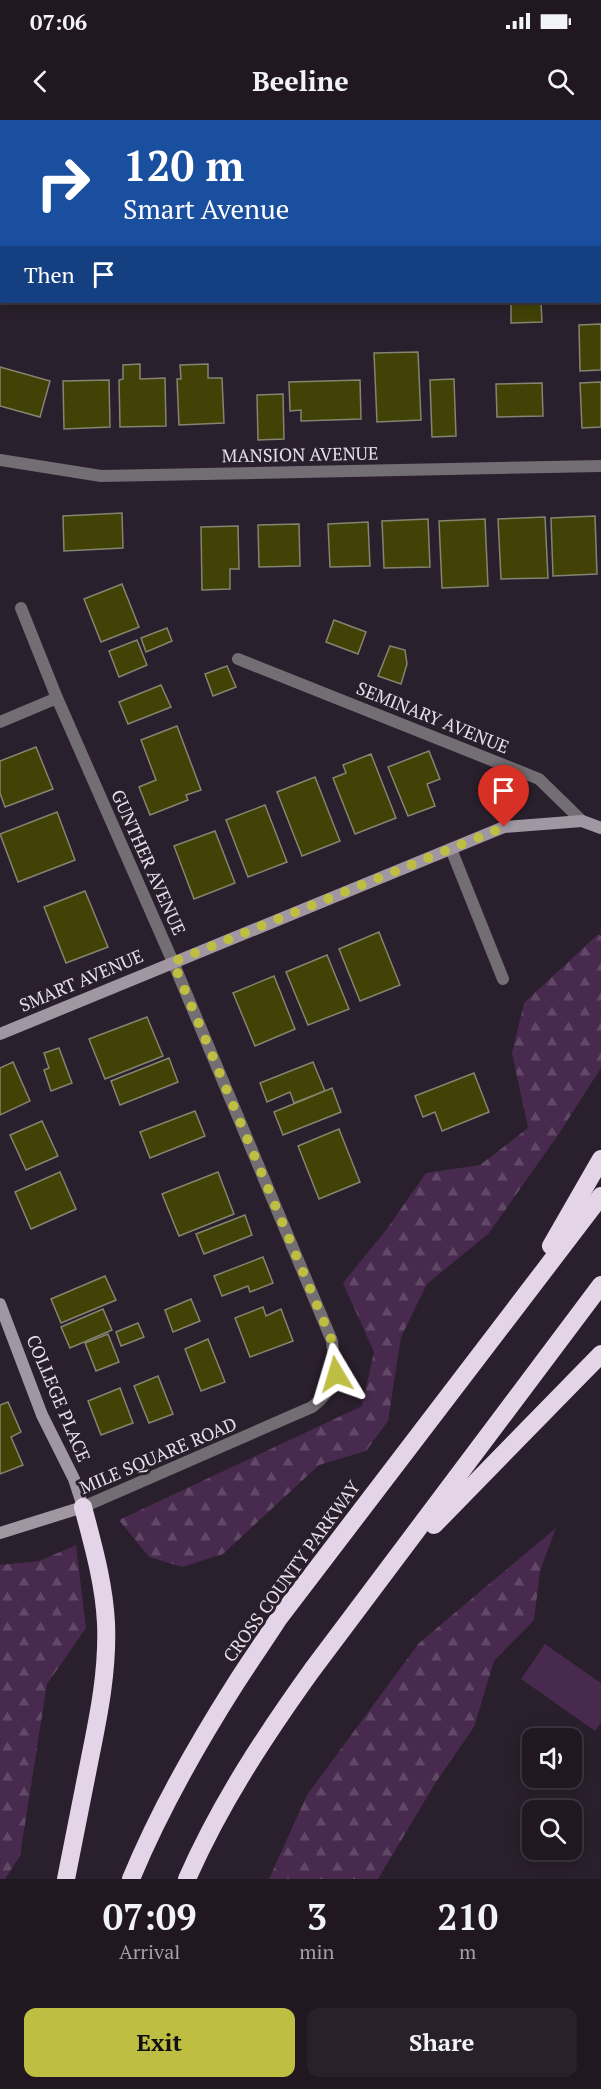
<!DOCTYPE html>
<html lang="en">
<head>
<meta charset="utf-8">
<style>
	:root { --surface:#201721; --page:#28202a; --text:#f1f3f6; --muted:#a29fa5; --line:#3d363f; --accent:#bebf42 }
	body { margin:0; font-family:"PT Serif",serif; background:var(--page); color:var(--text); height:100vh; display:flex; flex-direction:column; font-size:22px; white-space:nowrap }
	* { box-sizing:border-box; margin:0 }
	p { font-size:20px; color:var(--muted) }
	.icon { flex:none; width:33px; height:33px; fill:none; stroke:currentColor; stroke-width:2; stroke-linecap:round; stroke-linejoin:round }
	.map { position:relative; height:1759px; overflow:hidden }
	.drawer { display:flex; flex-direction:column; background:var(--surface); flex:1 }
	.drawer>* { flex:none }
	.top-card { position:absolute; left:0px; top:0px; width:602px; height:183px; box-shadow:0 3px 15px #0003,0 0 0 2px var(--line); background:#1a4fa0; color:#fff; overflow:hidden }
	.buttons { position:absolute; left:522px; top:1608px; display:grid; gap:12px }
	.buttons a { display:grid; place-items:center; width:60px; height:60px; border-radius:12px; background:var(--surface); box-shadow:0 3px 15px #0003,0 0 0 2px var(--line); font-size:30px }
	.pin { position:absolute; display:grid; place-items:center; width:51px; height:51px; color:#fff; margin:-62px -26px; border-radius:50% 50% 50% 0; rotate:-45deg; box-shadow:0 0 6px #0007 }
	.pin .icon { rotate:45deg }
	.me { position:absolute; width:66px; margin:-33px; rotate:353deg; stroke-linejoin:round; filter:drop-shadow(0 0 4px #0008) }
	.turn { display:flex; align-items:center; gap:21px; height:126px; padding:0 24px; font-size:27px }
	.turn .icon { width:78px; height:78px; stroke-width:2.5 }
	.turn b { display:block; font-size:42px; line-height:51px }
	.then { display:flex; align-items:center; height:57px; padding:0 24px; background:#0003; gap:12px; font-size:22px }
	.eta { display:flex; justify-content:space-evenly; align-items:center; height:102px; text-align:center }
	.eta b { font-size:36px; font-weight:700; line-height:42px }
	.cta { display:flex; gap:12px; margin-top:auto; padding:12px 24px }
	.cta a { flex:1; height:69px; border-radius:12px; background:var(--accent); color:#111; font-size:24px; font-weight:700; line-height:69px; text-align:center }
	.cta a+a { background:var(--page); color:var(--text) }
	.status { display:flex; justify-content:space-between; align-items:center; height:42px; padding:0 30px; background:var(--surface); direction:ltr }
	.status svg { height:16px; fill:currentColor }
	header { display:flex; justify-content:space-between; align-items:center; height:78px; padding:0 24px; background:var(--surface); font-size:27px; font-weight:700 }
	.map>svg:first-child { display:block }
	.green { fill:#472a4d }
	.forest { fill:url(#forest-firs) }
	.building { fill:#424206; stroke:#838570; stroke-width:1.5 }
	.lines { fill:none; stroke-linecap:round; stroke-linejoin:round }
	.street { stroke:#736d74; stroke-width:12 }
	.secondary { stroke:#a097a2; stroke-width:12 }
	.highway { stroke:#e4d4e7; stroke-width:18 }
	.route { stroke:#bebf42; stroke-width:10; stroke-dasharray:0 18 }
	.labels { text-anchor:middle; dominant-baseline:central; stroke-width:6; stroke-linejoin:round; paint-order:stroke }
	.street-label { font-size:18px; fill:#e7dfe8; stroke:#2a1f2c }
</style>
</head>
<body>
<div class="status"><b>07:06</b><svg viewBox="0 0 49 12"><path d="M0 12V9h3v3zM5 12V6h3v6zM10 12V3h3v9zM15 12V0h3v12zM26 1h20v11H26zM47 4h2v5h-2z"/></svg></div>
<header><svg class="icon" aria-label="back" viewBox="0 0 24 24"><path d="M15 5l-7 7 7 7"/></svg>Beeline<svg class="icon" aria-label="search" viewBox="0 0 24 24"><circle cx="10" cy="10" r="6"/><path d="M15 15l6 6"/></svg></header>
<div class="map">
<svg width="601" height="1759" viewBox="0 0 601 1759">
	<defs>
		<pattern id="forest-firs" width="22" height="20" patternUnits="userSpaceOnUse" patternTransform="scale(1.5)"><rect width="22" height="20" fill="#472a4d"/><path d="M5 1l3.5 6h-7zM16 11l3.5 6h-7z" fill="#624867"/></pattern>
	</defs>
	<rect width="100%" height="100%" fill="#2a1f2c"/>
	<polygon class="green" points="545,1524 601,1563 601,1602 595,1611 521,1559"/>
	<g class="forest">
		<polygon points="598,814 601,816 601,948 558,1015 489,1113 427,1164 401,1217 388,1301 366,1331 319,1345 223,1434 182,1447 149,1437 119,1400 362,1286 374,1232 343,1163 386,1110 426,1053 480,1045 528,1008 512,933 524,883"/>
		<polygon points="556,1408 540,1451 534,1500 494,1541 474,1607 436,1662 378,1759 269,1759 307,1675 419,1523"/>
		<polygon points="76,1425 86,1508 47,1564 20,1736 5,1759 0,1759 0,1445 39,1441"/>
	</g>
	<g class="building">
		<rect x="49" y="0" width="27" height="2"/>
		<polygon points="168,0 211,0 212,2 168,2"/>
		<rect x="230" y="0" width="46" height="2"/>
		<rect x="295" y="0" width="53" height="2"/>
		<rect x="375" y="0" width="59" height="2"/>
		<polygon points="527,0 574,0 575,2 527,2"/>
		<polygon points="0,122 2,122 0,173"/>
		<polygon points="511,182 541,182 542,202 511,203"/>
		<polygon points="601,204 601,250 580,251 579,205"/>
		<polygon points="418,232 421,300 377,302 374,233"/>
		<polygon points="140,244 140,259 165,258 166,306 120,307 119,260 123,259 123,245"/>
		<polygon points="208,244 208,258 222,258 224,303 179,305 177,259 181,259 180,245"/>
		<polygon points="0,247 50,261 40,297 0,286"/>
		<polygon points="454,259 456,316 432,317 430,260"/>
		<polygon points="109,260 110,307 64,309 63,261"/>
		<polygon points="360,260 361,299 301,301 301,290 290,291 289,262"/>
		<polygon points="601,262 601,307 582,308 580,263"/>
		<polygon points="542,263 543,296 497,297 496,264"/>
		<polygon points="283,274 284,319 258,320 257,275"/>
		<polygon points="122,393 123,428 64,431 63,396"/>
		<polygon points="595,396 597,454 553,456 551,398"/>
		<polygon points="545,397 548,458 501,459 498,399"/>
		<polygon points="428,399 430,447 384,448 382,401"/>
		<polygon points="485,399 488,466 442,468 439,401"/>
		<polygon points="368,402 370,446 330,447 328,404"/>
		<polygon points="299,404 300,446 259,447 258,405"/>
		<polygon points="238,406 239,449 230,449 230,469 202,470 201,407"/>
		<polygon points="122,464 139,507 101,522 84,479"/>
		<polygon points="334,500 366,512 358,534 326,522"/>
		<polygon points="167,508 172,521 146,532 141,518"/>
		<polygon points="137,520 147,545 119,557 109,531"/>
		<polygon points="390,526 405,530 407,544 401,564 378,556"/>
		<polygon points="227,546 236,567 213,576 205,554"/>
		<polygon points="161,565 171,587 128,604 119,582"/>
		<polygon points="177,606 201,670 186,675 188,680 150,695 139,667 156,660 141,620"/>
		<polygon points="36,627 53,669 5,687 0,673 0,641"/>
		<polygon points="429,631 440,659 427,664 435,686 408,696 388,647"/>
		<polygon points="371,634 396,698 355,714 333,658 346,653 343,645"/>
		<polygon points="315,657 340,721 302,736 277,672"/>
		<polygon points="265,685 287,742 248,757 226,700"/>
		<polygon points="57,692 75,740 18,762 0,714"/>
		<polygon points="215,711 235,763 194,779 174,726"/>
		<polygon points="85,771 108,827 66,843 44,787"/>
		<polygon points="379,812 400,865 360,881 339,829"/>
		<polygon points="327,835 349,889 308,905 286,852"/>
		<polygon points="274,856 295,909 255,926 233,873"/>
		<polygon points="147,897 163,936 105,959 89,919"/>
		<polygon points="59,928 72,963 51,971 44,950 49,948 44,933"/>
		<polygon points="169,938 178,962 120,985 111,961"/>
		<polygon points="13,942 30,981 0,995 0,948"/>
		<polygon points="313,942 325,971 294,983 290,972 267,982 260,963"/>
		<polygon points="474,953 489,992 442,1011 435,992 423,997 415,976"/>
		<polygon points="332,968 341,992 283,1015 274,992"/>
		<polygon points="195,991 205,1016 150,1038 140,1012"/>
		<polygon points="42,1001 58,1036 26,1050 10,1015"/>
		<polygon points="339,1009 360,1062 319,1079 298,1026"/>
		<polygon points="60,1052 76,1089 31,1109 15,1072"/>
		<polygon points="218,1052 234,1094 179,1116 162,1074"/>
		<polygon points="245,1095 252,1115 204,1134 196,1114"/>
		<polygon points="263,1137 273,1163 250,1172 248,1166 222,1176 214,1156"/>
		<polygon points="105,1156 116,1180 61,1203 51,1179"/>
		<polygon points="191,1179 200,1201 173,1212 165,1190"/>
		<polygon points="263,1187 266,1196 281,1189 293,1221 250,1237 235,1198"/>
		<polygon points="103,1189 112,1210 70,1228 61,1207"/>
		<polygon points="138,1203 144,1217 121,1226 116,1212"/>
		<polygon points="108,1214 119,1242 96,1251 85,1223"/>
		<polygon points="208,1219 225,1262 201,1271 185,1229"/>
		<polygon points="158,1256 173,1294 149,1303 134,1266"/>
		<polygon points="120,1268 133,1303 101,1315 88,1281"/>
		<polygon points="8,1282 21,1312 11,1317 23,1345 0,1354 0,1285"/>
	</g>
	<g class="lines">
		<g class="street">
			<polyline points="486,0 486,2"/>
			<polyline points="600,59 601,59"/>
			<polyline points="0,71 2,71"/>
			<polyline points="0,340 101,356 601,346"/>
			<path d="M21,488l36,90 116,264 159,379c3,32 7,45 -20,66l-229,100"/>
			<polyline points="238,539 539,659 582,701"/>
			<polyline points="0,602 57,578"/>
			<polyline points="451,729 503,859"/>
		</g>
		<g class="secondary">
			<polyline points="0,914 504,707 582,701 601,708"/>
			<polyline points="0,1184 42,1295 74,1359 83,1387 0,1413"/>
		</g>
		<g class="highway">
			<polyline points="551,1126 601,1039"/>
			<polyline points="434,1405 601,1234"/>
			<path d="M66,1759c8,-40 16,-80 24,-121 9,-44 18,-89 16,-135 -2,-40 -13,-78 -23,-116"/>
			<path d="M131,1759c28,-68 65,-133 105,-196 14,-22 29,-43 43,-65l322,-422"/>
			<path d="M187,1759c33,-75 77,-142 125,-209l289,-385"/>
		</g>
	</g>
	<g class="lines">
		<polyline class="route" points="336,1254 332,1221 173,842 504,707"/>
	</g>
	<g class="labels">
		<g class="street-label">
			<text transform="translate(300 334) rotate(-1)">MANSION AVENUE</text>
			<text transform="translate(433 597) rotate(22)">SEMINARY AVENUE</text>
			<text transform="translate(149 742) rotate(66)">GUNTHER AVENUE</text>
			<text transform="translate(81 860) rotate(-23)">SMART AVENUE</text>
			<text transform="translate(59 1278) rotate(67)">COLLEGE PLACE</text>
			<text transform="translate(158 1335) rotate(-23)">MILE SQUARE ROAD</text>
			<text transform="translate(291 1451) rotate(-54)">CROSS COUNTY PARKWAY</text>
		</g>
	</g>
</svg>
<div class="buttons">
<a><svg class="icon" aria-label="sound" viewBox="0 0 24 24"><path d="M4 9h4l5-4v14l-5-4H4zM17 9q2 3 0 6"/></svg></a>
<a><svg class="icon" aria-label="search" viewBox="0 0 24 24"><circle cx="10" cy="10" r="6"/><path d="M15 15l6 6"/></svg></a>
</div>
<div class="pin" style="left:504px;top:707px;background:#d93025"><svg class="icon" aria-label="arrive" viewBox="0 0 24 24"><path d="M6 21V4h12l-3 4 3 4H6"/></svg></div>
<svg class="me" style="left:336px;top:1254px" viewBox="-20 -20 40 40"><path d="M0-17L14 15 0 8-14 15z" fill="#bebf42" stroke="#fff" stroke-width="4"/></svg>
<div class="top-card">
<div class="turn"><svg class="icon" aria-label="right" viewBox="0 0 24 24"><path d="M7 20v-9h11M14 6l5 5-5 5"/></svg><div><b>120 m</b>Smart Avenue</div></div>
<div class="then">Then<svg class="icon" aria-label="arrive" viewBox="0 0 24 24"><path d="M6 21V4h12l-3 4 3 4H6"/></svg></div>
</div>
</div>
<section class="drawer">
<div class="eta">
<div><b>07:09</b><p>Arrival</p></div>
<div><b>3</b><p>min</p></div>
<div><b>210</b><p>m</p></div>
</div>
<div class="cta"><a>Exit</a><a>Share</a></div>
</section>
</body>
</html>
